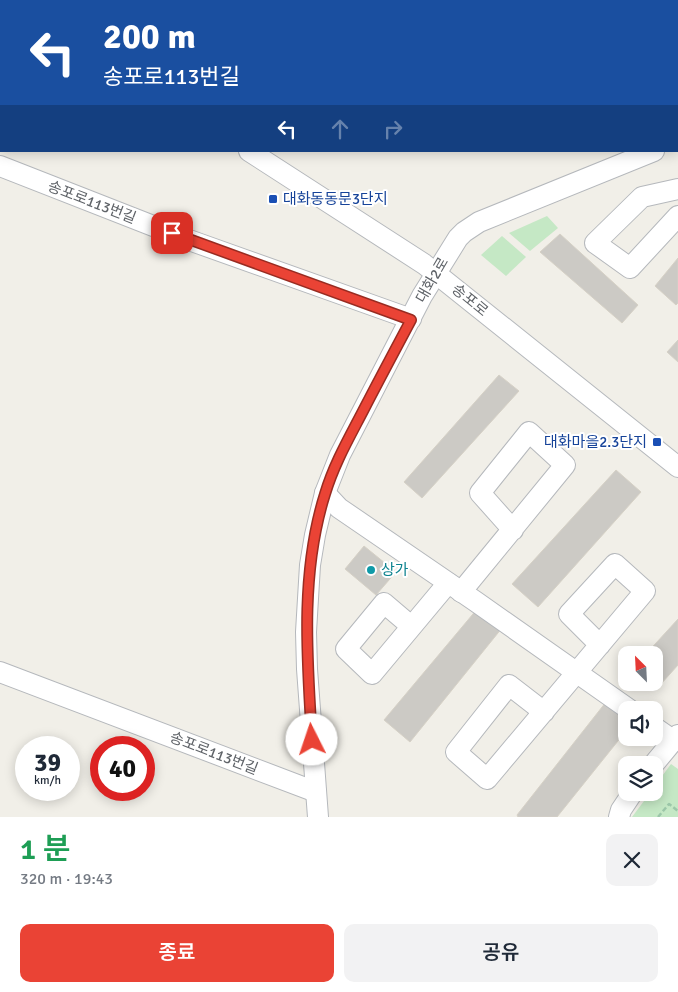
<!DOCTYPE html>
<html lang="ko">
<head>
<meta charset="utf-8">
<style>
	:root { --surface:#fff; --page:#f2f2f3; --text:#1f2937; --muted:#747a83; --accent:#ea4335 }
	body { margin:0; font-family:Signika,"Noto Sans KR",sans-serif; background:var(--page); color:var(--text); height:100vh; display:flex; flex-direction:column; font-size:19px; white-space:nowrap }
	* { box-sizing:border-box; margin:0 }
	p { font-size:16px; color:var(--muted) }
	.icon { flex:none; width:28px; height:28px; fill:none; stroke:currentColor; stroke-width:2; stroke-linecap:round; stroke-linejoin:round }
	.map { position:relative; height:817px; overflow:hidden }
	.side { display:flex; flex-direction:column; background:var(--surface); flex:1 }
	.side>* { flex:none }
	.top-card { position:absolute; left:0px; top:0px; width:679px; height:152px; box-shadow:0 2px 12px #0003; background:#1a4fa0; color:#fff; overflow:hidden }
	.needle { width:32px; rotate:336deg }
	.buttons { position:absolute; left:618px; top:646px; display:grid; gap:10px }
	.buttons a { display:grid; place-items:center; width:45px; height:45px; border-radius:10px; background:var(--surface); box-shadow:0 2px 12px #0003; font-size:25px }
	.speed { position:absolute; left:15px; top:736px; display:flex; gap:10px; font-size:25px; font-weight:700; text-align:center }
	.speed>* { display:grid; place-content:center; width:65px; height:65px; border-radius:50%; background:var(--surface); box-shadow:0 2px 12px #0003; line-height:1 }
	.speed small { font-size:12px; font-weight:400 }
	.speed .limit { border:8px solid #d22; background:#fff; color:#111 }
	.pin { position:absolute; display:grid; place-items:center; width:42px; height:42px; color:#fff; margin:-21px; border-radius:10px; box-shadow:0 2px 8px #0006 }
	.me { position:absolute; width:55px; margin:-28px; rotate:356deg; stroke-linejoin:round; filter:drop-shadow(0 0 4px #0008) }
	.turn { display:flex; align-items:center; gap:18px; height:105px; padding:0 20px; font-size:22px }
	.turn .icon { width:65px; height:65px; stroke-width:2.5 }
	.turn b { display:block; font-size:35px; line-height:42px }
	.lanes { display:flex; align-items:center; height:48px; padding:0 20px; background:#0003; justify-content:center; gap:25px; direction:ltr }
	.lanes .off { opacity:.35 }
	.round { display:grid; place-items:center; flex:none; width:52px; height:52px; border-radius:10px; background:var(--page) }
	.headline { display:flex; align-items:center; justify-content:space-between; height:85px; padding:0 20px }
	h1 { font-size:30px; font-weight:600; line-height:38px; color:#1e9e55 }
	.button { display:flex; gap:10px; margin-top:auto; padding:10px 20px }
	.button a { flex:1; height:58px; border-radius:10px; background:var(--accent); color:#fff; font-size:20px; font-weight:600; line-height:58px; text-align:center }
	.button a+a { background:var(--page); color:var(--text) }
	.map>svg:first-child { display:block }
	.green { fill:#c5e8c5 }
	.building { fill:#cccac5; stroke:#d6d1c6 }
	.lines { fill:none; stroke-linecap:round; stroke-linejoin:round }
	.minor-casing { stroke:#b5b8bc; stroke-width:22 }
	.path { stroke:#9cc7a9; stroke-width:2.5; stroke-dasharray:5 2.5; stroke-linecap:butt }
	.minor { stroke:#fff; stroke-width:20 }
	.route-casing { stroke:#982c22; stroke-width:12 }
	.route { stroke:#ea4335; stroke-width:9 }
	.transit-dot { fill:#1a4fb4; stroke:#fff; stroke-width:2 }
	.culture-dot { fill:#0f9aa8; stroke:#fff; stroke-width:2 }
	.labels { text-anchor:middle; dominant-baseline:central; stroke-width:4; stroke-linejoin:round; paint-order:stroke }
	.transit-label { font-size:15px; fill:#164399; stroke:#fff; text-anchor:start }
	.street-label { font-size:15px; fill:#5f6368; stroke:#fff }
	.culture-label { font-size:15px; fill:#0d838f; stroke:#fff; text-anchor:start }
</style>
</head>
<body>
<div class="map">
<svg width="678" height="817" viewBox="0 0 678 817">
	<rect width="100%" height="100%" fill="#f1efe8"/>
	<g class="green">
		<polygon points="547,216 558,228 530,251 509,233"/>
		<polygon points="502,236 526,257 506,276 481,255"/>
		<polygon points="671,764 678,769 678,817 632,817 650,793 654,792 654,787"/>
	</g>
	<g class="building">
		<polygon points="560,234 638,305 622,323 540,252"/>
		<polygon points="678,258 678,303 676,305 655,286"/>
		<polygon points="678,340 678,362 667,352"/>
		<polygon points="499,375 519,391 422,498 404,482"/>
		<polygon points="616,470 641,492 538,607 512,584"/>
		<polygon points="364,546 396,572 376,595 345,569"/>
		<polygon points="478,608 502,628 410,742 384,720"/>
		<polygon points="678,619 678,665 661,684 654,678 654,655 645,655"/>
		<polygon points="606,702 626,716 626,731 557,817 518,817 517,815"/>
	</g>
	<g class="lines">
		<defs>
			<g id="minor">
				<polyline points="21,0 23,1"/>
				<polyline points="249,151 424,264 678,467"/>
				<polyline points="0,166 189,240 411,319"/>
				<polyline points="678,189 642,197 595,243 630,268 678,216"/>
				<polyline points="325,493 339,508 475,601 630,710"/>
				<polyline points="461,592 565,465 529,432 480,493 513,530"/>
				<polyline points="411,626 384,603 346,649 372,674 448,583"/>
				<polyline points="0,672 316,792"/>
				<polyline points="544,712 509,685 456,752 487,779 645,591 615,564 569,614 600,645"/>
				<polyline points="654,727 674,741"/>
				<polyline points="653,765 678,735"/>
				<polyline points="318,817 307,669 306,632 310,565 315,535 325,493 340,455 422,296 458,238 464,232 479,222 654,151"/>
				<polyline points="619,817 621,810 633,792"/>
			</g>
		</defs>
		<use href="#minor" class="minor-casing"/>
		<polyline class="path" points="658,817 669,804 678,811"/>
		<use href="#minor" class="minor"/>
	</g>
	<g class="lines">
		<defs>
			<path id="route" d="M172,233l239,87c-16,30 -32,60 -48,91 -14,27 -29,53 -38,83 -25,79 -18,164 -13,246"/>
		</defs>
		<use href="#route" class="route-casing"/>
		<use href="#route" class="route"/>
	</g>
	<g class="transit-dot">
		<rect x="268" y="194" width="10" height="10" rx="2.5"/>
		<rect x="652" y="437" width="10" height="10" rx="2.5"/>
	</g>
	<circle class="culture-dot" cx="371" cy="570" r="5"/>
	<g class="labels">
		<g class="transit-label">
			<text x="283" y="199">대화동동문3단지</text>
			<text x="647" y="442" text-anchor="end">대화마을2.3단지</text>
		</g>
		<g class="street-label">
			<text transform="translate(92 202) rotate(21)">송포로113번길</text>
			<text transform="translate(432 280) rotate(-60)">대화2로</text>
			<text transform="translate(470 300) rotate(39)">송포로</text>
			<text transform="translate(214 753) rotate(21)">송포로113번길</text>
		</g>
		<g class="culture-label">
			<text x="381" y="570">상가</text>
		</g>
	</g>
</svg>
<div class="buttons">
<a><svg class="needle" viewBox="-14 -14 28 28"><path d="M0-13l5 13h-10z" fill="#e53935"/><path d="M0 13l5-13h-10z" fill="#747a83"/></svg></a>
<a><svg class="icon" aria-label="sound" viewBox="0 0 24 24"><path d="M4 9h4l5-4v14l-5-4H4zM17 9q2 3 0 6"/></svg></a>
<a><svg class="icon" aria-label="layers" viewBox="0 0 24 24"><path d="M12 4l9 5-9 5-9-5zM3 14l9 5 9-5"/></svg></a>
</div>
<div class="speed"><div>39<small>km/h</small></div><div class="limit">40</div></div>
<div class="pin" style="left:172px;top:233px;background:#d93025"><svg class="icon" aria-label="arrive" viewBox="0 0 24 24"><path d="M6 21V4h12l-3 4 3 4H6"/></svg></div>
<svg class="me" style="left:312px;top:740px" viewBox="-20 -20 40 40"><circle r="19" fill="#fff"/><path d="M0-13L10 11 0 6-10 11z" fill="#ea4335"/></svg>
<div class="top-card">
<div class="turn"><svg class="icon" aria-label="left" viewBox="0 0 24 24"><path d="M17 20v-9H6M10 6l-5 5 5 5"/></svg><div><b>200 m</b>송포로113번길</div></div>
<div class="lanes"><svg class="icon" aria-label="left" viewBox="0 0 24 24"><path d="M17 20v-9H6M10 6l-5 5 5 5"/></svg><svg class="icon off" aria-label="ahead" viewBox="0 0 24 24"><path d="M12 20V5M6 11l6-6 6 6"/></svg><svg class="icon off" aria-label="right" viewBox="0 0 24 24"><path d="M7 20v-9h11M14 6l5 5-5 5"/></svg></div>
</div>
</div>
<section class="side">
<div class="headline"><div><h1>1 분</h1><p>320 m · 19:43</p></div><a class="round"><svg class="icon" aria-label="close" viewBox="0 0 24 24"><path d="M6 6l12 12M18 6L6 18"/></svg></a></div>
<div class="button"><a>종료</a><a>공유</a></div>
</section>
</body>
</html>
